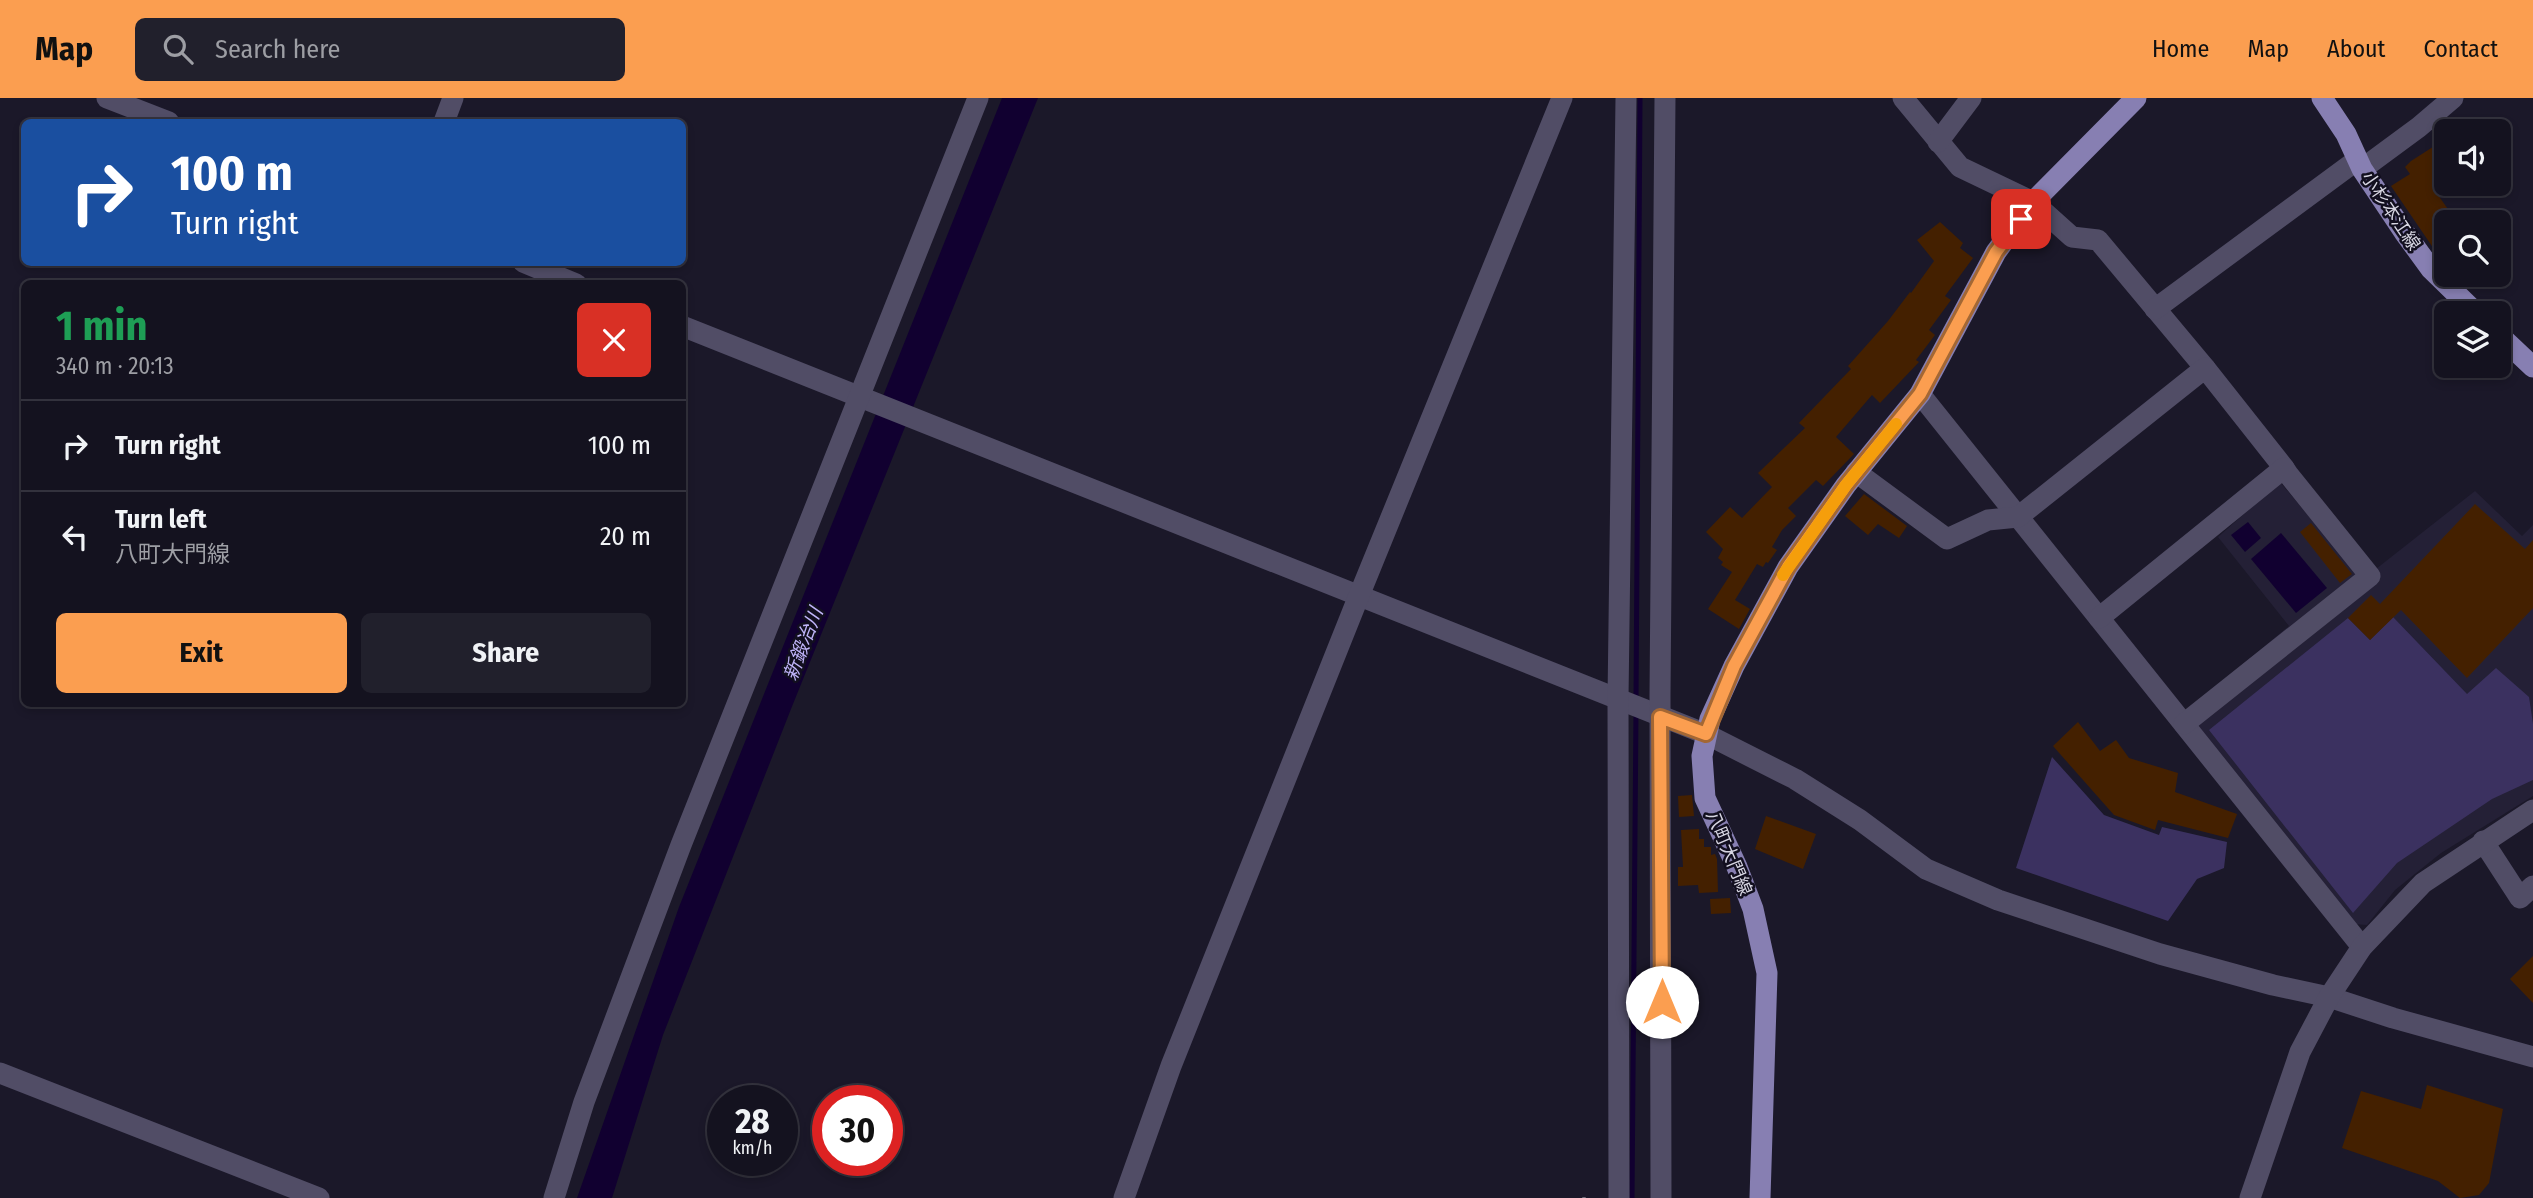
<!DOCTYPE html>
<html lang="en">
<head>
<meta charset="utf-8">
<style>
	:root { --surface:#14121f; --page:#21202c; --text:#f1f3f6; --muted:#9d9ea4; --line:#33323d; --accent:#fb9e50 }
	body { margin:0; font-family:"Fira Sans Condensed","Noto Sans JP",sans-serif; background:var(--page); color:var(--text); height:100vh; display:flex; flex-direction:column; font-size:26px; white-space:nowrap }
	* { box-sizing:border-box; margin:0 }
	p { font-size:23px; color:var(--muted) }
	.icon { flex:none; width:38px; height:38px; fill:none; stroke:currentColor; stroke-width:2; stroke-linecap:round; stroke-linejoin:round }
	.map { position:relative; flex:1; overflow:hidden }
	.drawer { position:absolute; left:21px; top:182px; width:665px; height:427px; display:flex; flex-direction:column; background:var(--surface); border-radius:10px; box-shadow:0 4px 10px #0003,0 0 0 2px var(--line) }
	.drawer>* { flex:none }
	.guide { position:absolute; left:21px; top:21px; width:665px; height:147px; border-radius:10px; box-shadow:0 4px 10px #0003,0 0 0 2px var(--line); background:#1a4fa0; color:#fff; overflow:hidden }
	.tools { position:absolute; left:2434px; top:21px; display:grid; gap:14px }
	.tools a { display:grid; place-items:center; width:77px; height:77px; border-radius:10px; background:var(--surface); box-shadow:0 4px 10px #0003,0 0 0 2px var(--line); font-size:35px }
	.speed { position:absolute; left:707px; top:987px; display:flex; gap:14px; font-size:35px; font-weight:700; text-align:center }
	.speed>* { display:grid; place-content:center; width:91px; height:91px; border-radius:50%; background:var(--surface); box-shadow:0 4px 10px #0003,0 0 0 2px var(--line); line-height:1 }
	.speed small { font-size:18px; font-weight:400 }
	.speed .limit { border:10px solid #d22; background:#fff; color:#111 }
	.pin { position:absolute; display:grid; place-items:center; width:60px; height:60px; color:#fff; margin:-30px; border-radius:14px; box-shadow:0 4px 10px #0006 }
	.me { position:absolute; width:77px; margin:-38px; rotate:0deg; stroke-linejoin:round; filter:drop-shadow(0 0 5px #0008) }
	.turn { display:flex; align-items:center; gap:24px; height:147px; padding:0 35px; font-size:32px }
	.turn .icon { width:91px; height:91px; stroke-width:2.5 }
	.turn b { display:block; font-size:49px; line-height:60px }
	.round { display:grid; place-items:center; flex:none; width:74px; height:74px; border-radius:10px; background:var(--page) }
	.headline { display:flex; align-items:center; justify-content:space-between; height:119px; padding:0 35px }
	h1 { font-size:42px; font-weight:700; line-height:52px; color:#1e9e55 }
	.action { display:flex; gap:14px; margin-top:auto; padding:14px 35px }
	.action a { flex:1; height:80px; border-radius:10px; background:var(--accent); color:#111; font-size:28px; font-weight:700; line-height:80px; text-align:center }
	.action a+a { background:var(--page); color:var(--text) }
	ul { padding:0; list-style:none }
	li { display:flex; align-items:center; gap:21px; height:91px; padding:0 35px; border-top:2px solid var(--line) }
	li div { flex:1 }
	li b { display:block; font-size:26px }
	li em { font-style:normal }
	header { display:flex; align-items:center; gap:42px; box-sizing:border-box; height:98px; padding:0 35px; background:var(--accent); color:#111 }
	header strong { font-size:33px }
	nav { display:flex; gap:38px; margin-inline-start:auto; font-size:24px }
	.search { width:490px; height:63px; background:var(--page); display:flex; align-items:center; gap:18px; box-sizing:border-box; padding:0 24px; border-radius:10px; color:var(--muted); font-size:26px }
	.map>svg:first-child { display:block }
	.built { fill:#242036 }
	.green { fill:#3b3160 }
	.water { fill:#110030 }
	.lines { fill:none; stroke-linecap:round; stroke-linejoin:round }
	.stream { stroke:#110030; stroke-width:5 }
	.building { fill:#442000 }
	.path { stroke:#6c6a79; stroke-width:3.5; stroke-dasharray:5 3.5; stroke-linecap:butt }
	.minor { stroke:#514d66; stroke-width:21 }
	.major { stroke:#877fb2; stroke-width:21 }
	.route-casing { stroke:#a36734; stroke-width:18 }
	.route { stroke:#fb9e50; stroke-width:12 }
	.slow { stroke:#f59e0b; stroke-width:12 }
	.labels { text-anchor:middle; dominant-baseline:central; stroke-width:5; stroke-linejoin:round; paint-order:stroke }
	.street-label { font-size:18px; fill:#d7d6e2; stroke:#120f1f }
	.water-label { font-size:19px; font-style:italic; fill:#c0b5f9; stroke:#120f1f }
</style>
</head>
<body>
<header>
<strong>Map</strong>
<div class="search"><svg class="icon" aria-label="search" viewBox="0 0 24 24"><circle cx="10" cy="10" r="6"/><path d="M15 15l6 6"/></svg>Search here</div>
<nav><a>Home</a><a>Map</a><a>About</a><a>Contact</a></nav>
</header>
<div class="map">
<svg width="2533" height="1100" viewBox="0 0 2533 1100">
	<rect width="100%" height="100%" fill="#1b1829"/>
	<polygon class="built" points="2280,384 2358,476 2376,471 2475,393 2522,438 2533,427 2533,698 2441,755 2395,792 2367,827 2354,826 2186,613 2289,528 2218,439"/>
	<g class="green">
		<polygon points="2393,519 2467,596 2496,570 2529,599 2533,626 2533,682 2492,701 2397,765 2353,815 2209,632 2348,520 2370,542"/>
		<polygon points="2052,659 2104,717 2159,737 2162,729 2227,744 2224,770 2197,781 2168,823 2016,770"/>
	</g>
	<g class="water">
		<polygon points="1002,0 1038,0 791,611 663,937 612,1100 577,1100 679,809"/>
		<polygon points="2248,424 2261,440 2245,454 2231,437"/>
		<polygon points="2281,435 2327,490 2296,515 2251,461"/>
	</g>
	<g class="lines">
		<g class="stream">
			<polyline points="1636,603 1640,0"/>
			<polyline points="1632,1100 1636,613"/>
		</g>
	</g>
	<g class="building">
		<polygon points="2436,47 2446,64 2446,92 2438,97 2457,124 2446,124 2446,150 2438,157 2391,88 2410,76 2405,69 2411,63"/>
		<polygon points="1940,124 1963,145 1960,150 1973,160 1945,198 1951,202 1929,232 1935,237 1916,262 1919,264 1880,305 1872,297 1836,339 1854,356 1823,388 1816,382 1788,410 1796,418 1782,432 1772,449 1777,452 1768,465 1766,464 1763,469 1757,466 1735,502 1750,511 1739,531 1708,511 1732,474 1721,467 1723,464 1718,460 1723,451 1706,434 1730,409 1742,420 1772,389 1758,375 1805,330 1799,325 1851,271 1848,268 1888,223 1910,194 1911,195 1934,163 1917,142"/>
		<polygon points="1864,396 1907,428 1899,440 1878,426 1868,437 1845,418"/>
		<polygon points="2475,406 2525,451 2533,442 2533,510 2467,580 2401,512 2370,542 2348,520 2371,497 2380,506"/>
		<polygon points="2311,425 2352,476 2340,485 2300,434"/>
		<polygon points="2078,624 2100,653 2116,642 2129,660 2178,675 2175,694 2237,716 2228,740 2158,722 2155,732 2114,717 2053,648"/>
		<polygon points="1692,697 1694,718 1679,719 1678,698"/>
		<polygon points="1766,718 1816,736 1803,771 1755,751"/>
		<polygon points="1699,731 1699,741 1704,741 1704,749 1711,749 1711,757 1715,756 1717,761 1718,794 1699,795 1698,787 1678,788 1678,769 1683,769 1681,732"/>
		<polygon points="1730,800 1731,815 1711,816 1710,801"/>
		<polygon points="2533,858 2533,905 2510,881"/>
		<polygon points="2427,987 2503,1011 2489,1085 2479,1097 2460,1100 2438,1083 2342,1050 2361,993 2421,1011"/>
	</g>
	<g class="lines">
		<polyline class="path" points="1584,1100 1584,1099"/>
		<g class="minor">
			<polyline points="107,0 169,24"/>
			<polyline points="1903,0 1960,69 2033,104 2072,139 2098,142 2205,270"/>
			<polyline points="444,24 453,0"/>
			<polyline points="1938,44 1971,0"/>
			<polyline points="2362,71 2419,29 2453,0"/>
			<polyline points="523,164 576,186"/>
			<polyline points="2155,211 2357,62"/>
			<polyline points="682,228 1706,636 1795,681 1860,722 1926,771 1998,802 2160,856 2273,887 2329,899 2393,920 2533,959"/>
			<polyline points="1920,296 2362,849"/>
			<polyline points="1856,374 1947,441 1988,422 2018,419 2205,270 2284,370"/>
			<polyline points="2099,520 2284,370 2288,376 2370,478 2184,626"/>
			<polyline points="2483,743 2520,800 2533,788"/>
			<polyline points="0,975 319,1100"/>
			<polyline points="554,1100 584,1004 681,747 978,0"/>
			<polyline points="1124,1100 1171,968 1354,510 1562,0"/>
			<polyline points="1619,1100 1618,601 1626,0"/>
			<polyline points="1661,1100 1660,598 1665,0"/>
			<polyline points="2250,1100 2300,954 2329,899 2362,849 2423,785 2533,712"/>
		</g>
		<g class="major">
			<polyline points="2322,0 2346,36 2362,71 2404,134 2431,171 2476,215"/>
			<polyline points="2499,237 2533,269"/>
			<polyline points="1760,1100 1767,875 1753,811 1737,769 1705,700 1702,658 1710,621 1734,568 1788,469 1846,387 1920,296 1996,154 2033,104 2136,0"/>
		</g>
	</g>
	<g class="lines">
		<defs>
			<polyline id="route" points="1662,904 1660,619 1706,636 1734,568 1788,469 1846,387 1920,296 1996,154 2021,121"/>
		</defs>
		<use href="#route" class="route-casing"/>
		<use href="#route" class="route"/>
		<polyline class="slow" points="1783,477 1846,387 1896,326"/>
	</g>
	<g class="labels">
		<g class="street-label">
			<text transform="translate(2391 113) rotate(56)">小杉本江線</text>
			<text transform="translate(1729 755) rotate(67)">八町大門線</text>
		</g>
		<g class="water-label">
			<text transform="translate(803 546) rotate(-69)">新鍛冶川</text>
		</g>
	</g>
</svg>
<div class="tools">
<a><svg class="icon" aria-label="sound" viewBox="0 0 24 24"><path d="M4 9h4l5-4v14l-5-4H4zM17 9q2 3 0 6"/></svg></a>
<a><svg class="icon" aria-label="search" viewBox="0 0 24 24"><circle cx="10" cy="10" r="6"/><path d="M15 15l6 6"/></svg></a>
<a><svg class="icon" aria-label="layers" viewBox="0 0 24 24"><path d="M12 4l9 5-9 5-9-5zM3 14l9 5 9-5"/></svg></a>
</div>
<div class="speed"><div>28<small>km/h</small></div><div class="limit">30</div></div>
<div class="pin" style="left:2021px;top:121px;background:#d93025"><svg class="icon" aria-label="arrive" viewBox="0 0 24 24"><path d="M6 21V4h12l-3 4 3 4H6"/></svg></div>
<svg class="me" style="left:1662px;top:904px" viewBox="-20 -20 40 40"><circle r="19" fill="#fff"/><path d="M0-13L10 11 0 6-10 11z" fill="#fb9e50"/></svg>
<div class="guide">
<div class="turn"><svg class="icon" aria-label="right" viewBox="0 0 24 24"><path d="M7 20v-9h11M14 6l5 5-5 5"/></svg><div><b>100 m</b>Turn right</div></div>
</div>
<section class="drawer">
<div class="headline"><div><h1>1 min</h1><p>340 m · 20:13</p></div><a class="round" style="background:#d93025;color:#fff"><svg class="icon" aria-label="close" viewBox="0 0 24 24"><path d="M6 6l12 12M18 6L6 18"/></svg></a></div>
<ul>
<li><svg class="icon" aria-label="right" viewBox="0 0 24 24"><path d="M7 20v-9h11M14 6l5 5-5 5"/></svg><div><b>Turn right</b></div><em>100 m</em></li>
<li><svg class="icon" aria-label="left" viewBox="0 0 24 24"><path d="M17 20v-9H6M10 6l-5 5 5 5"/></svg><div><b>Turn left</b><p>八町大門線</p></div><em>20 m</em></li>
</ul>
<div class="action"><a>Exit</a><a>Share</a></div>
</section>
</div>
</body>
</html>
